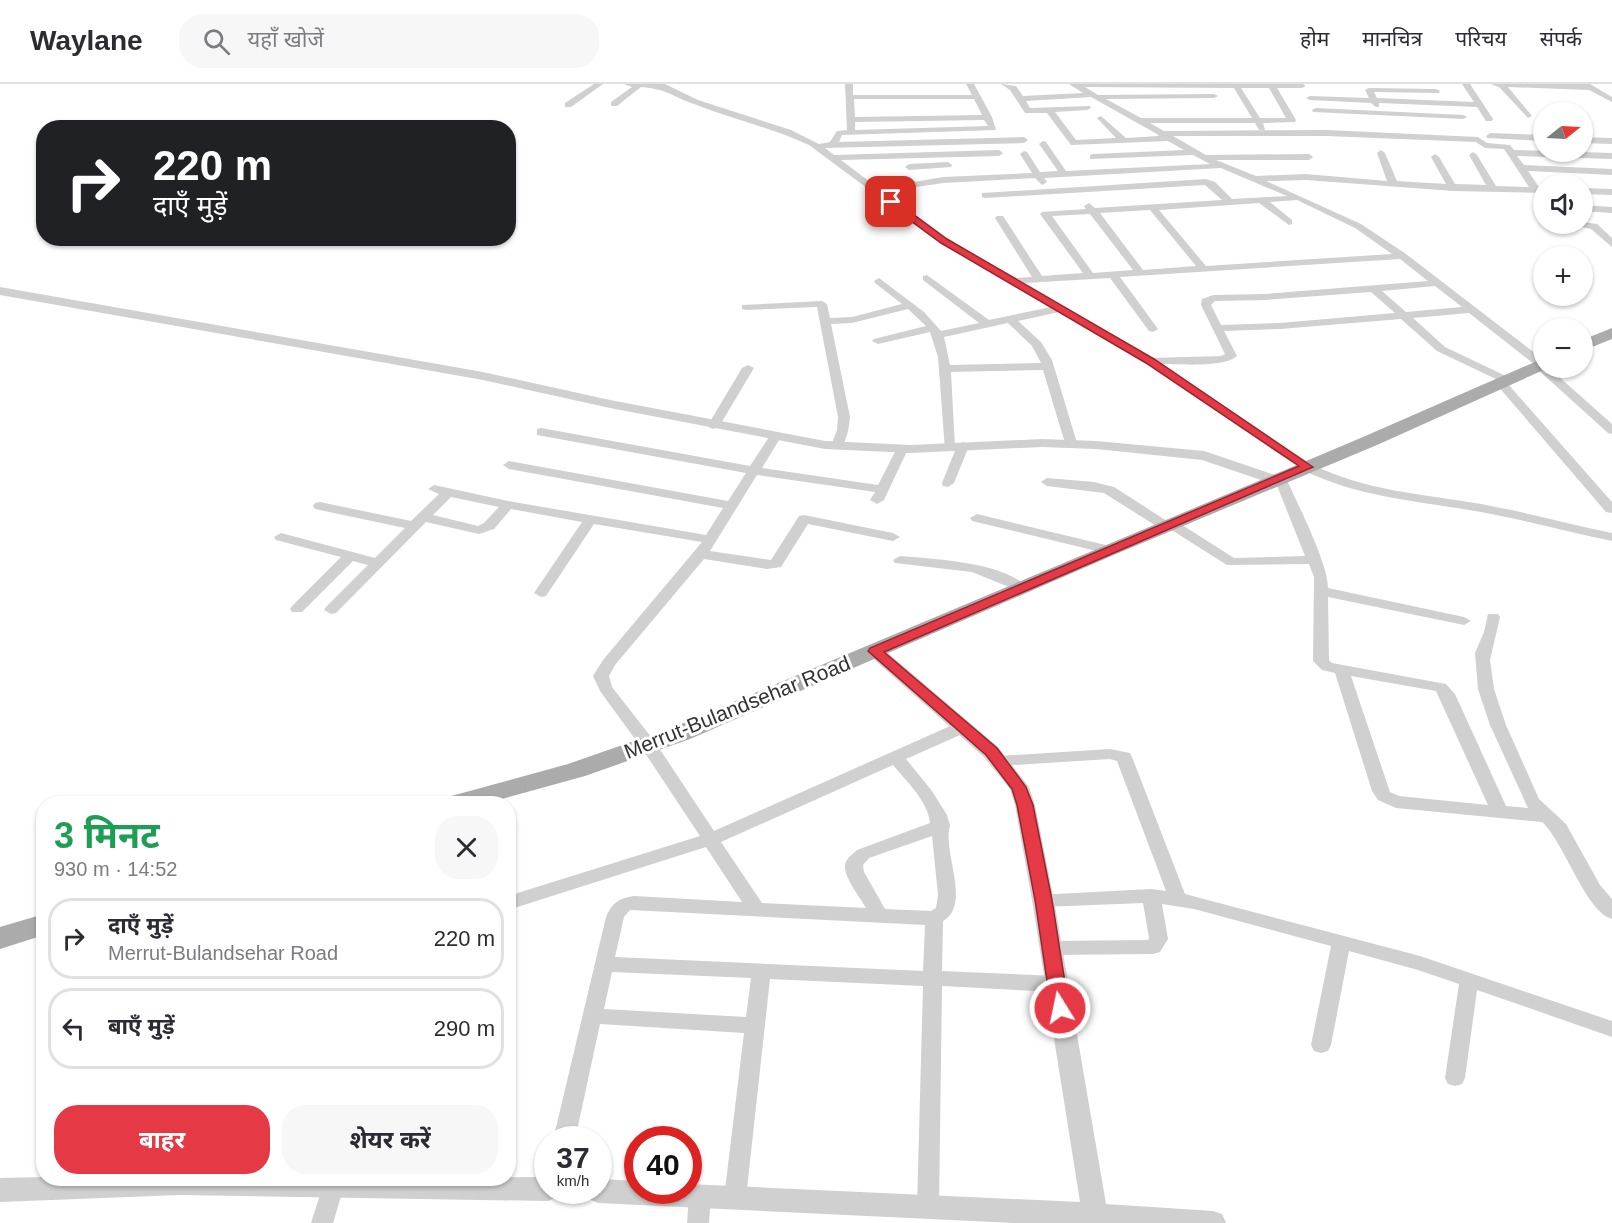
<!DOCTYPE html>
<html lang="hi">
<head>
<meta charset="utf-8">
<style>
	:root { --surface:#fff; --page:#f7f7f7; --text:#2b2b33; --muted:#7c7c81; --line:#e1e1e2; --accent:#e63946 }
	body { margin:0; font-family:Arial,"Noto Sans Devanagari",sans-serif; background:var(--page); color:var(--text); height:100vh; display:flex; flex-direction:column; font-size:22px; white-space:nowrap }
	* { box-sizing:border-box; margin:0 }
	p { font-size:20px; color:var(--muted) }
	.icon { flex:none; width:33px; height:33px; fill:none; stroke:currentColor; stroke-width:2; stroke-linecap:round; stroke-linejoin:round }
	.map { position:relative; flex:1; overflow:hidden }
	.sheet { position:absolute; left:36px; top:712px; width:480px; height:390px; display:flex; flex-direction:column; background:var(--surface); border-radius:24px; box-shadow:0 2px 4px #0004 }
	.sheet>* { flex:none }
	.top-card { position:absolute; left:36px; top:36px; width:480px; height:126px; border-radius:24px; box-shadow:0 2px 4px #0004; background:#202124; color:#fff; overflow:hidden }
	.needle { width:39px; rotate:72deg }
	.controls { position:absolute; left:1533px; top:18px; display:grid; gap:12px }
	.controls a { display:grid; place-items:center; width:60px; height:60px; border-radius:50%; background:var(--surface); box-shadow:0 2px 4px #0004; font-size:30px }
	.speed { position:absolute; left:534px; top:1042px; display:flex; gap:12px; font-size:30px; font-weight:700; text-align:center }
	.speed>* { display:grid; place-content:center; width:78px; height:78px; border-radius:50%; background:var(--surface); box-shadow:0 2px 4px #0004; line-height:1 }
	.speed small { font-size:15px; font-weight:400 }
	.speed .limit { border:9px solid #d22; background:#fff; color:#111 }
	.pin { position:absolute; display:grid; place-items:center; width:51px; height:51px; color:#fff; margin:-26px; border-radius:12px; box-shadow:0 3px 9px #0006 }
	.me { position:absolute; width:66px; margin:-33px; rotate:350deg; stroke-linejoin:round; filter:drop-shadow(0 0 4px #0008) }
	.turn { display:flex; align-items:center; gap:21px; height:126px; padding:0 18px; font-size:27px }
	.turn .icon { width:78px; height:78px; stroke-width:2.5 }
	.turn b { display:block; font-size:42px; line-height:51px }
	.round { display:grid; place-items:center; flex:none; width:63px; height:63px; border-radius:24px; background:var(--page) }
	.headline { display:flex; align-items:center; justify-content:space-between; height:102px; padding:0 18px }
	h1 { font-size:36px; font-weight:700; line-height:45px; color:#1e9e55 }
	.action { display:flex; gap:12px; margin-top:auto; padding:12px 18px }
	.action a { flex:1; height:69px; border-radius:24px; background:var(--accent); color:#fff; font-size:24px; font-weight:700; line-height:69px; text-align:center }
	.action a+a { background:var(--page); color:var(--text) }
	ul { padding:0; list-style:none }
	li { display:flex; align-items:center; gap:18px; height:81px; margin:0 12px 9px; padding:0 6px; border:3px solid var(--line); border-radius:24px }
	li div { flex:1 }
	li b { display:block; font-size:22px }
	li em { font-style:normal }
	header { display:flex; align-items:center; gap:36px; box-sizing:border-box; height:84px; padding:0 30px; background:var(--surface); border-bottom:2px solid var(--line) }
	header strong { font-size:28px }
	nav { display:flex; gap:33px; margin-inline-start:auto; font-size:21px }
	.search { width:420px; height:54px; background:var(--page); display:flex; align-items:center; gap:15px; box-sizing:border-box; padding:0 21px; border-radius:24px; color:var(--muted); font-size:22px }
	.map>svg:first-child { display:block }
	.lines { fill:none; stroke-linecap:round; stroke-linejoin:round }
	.minor { fill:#d0d0d0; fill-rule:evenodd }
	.tertiary { fill:#d0d0d0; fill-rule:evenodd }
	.primary { fill:#ababab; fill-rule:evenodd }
	.route { fill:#e63946; stroke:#96252e; stroke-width:1.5 }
	.labels { text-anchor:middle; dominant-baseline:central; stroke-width:6; stroke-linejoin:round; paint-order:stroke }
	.street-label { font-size:21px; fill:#333; stroke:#fff }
</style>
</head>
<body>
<header>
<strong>Waylane</strong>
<div class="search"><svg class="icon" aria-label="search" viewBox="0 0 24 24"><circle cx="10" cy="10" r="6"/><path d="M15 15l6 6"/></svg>यहाँ खोजें</div>
<nav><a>होम</a><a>मानचित्र</a><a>परिचय</a><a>संपर्क</a></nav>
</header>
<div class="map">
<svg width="1612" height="1139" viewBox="0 0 1612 1139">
	<rect width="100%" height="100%" fill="#fff"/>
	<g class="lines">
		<g class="minor">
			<polygon points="594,0 603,0 571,23 565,23 565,19"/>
			<path d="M624,0h41l33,16 93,30 28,14 11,-2 7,-11 10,-1 -2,-46h8v11h119l-6,-11h8l18,33 4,13 -154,5 -3,7 185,-5 4,3 -4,3 -199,5 9,7 165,-5 4,3 -4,3 -158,4 37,28 65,-11 89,-4 -12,-19 4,-3 3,1 13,20 18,-1 -19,-27 4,-3 3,1 20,29 144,-7 -17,-9 -103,4v-4l3,-1 91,-4 -16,-9 -97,4 -24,-32h-22l-15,-23 -9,-6 15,2 7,10 60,-3 -14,-9h234l3,2 -4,2h-25l19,32 -1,2 -32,1 2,7h-6l-4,-7h-105l14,8 162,-1 152,7 9,6 23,2 4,5 98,3v6l-95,-3 7,9 88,4v6l-84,-4 11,16h5v6l-91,-2 -147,-11 -40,1 95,43 45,30 138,106v8h5l63,56v10l-4,-1 -73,-66 -1,-3 -65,-51 -56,5 32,29 65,31 2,2 -5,3 105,119v11l-6,-1 -109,-127 -2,-2 3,-3 -61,-29 -36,-32 -121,10 -56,2 13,25c-14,12 -57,8 -76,8l150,100c54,27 112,30 170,40 44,8 87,20 131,29v8c-44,-9 -87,-21 -131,-29 -61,-11 -122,-14 -178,-42l-182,-123 -62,-35 -41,9 23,21 11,18 25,83 -2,3h-8l-2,-3 -22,-73 -92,2 4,75 -2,3h-8l-7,-93 -8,-25 -52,12 -6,-3 2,-2 52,-13 -18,-17 -56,14 -21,1 19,93c-1,11 -3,22 -9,32h-8l-2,-3 6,-16 1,-13 -21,-110 -71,3 -4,-1v-4l80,-4 5,3 3,14 22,-1 50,-13 -27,-21 -1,-2 5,-3 45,34 17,19 38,-8 -56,-43v-4l4,-1 62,45 62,-13 -110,-64 -132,-98c-37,-17 -77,-26 -115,-41 -23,-8 -26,-15 -53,-17l-24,19h-6v-4l21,-15zM1085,3l149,1 18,30h-111l-35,-19 108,-1 4,-2 -4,-2 -116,1zM1241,4h28l17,30h-26zM1091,13l66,37 2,2 -33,2 -25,-22 -4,2 19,20 -40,2 -21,-28 32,-2 4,-2 -1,-2 -60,2 -4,-7zM854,15h120l8,16 -127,2zM984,36l4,6 -133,4v-8zM1173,52h153l150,6 9,6 19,1 25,38 -33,-1 -19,-31 -4,-3 -4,3 17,30 -31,-1 -16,-27 -4,-3 -4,3 15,27 -49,-3 -12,-28 -4,-3 -4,3 10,28 -81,-7 -50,2 -40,-16h93l4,-3 -4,-3 -103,1zM1221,84l66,28 -55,3 -17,-17 -9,-3 -224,14v4l3,1 220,-13 17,15 -127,8 -6,-5 -5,3 2,3 -44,3 -2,2 43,59 -41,3 -39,-60h-6l-2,2 37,59 -16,1 -69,-39 -63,-47 59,-9 92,-5 7,7 5,-3 -3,-4zM1297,116l58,28 37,26 -186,12 -47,-56 100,-7 30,22 3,-1v-4l-22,-18zM1150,126l46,56 -53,4 -43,-57zM1090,130l43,56 -40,3 -41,-57zM1400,175l28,22 -163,13 -52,1 -11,4 -1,6 24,49 -4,2 -70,2 -126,-75 85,-5 39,53 4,1 5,-3 -38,-52zM1435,202l27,21 -56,5 -24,-21zM1371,208l24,21 -115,10 -59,2 -10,-20 4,-4 50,-1zM1008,239l24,23 9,17 -91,2 -6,-28z"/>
			<polygon points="1462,0 1470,0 1493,35 1492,37 1486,37 1477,23 1379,19 1379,23 1376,23 1371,19 1310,16 1306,14 1310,12 1369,14 1365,6 1369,4 1436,5 1440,7 1439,9 1374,8 1377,14 1474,18"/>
			<polygon points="1491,0 1590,0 1612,13 1612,18 1589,6 1508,3 1532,32 1528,34 1499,3"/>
			<polygon points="1316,24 1463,31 1467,33 1463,35 1313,28 1312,26"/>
			<polygon points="1490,49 1544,51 1544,57 1487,54 1486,52"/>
			<polygon points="1582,53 1612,54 1612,60 1582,59"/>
			<polygon points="948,78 952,81 951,83 909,86 905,83 909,80"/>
			<polygon points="1582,104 1612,105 1612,111 1582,110"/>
			<polygon points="1582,121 1612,123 1612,129 1582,127"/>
			<polygon points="1582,138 1597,140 1612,154 1612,163 1591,145 1570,140"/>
			<polygon points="748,281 754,284 720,341 714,345 710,344 708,341 742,284"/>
			<path d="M541,344l209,38 21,-32 4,-1 6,4 -19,31 116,17 20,-39h8l2,3 -24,51 -7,4 -7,-4 5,-8 -118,-17 -47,76 61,9 28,-44 5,-1 89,18 7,4 -7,4 -85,-17 -27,43 -14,2 -63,-10 -89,106 -6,11 3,11 43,55 59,89 243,-108h12l2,4 -2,4 -63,28 26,32 15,24 3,11c-8,26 22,78 -7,95l-1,50 114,5 7,3 3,5 -3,5 -7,3 -114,-6 -3,221 -3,7 -8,3 -8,-3 -3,-7 6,-221 -153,-7 -24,219 -3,7 -8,3 -8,-3 -3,-7 20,-165 -144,-9 -25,116h-22l53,-223c6,-14 13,-19 28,-21l108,6 -36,-55 -198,63v-14l192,-60 -57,-86 -43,-59 -7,-15 10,-16 99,-118 -108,-18 -48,72 -5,1 -7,-4 48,-71 -71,-13 -17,20 -15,5 -53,-12 -90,91 -5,1 -7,-4 2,-3 42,-42 -15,-4 -51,51h-10l-2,-3 2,-3 49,-49 -65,-17 -2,-3 7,-4 94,25 30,-30 -90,-19 -2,-3 2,-3 5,-1 91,19 28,-27 -11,-5 6,-4 74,16 198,34 17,-27 -214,-39 -6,-4 6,-4 219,40 18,-28 -209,-38v-6zM451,413l48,10 -15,16 -6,3 -45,-11zM893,681c13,16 35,36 37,58l-73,27c-4,4 -11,8 -12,15 -1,13 15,32 21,43l-104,-5 -41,-61zM932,752l6,59 -2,13 -5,3 -46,-2 -21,-37 -1,-7 6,-7zM630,826l295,15 -2,46 -308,-14 9,-40zM612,888l139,6 -5,39 -142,-8z"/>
			<polygon points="963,358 969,362 954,399 948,403 943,402 942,399 957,362"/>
			<path d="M1280,390l6,4c12,27 42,85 42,110l136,29 7,4 -7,4 -136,-28 1,63 3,3 114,21 9,10 51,112 22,2 -38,-83 -12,-36 -3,-36 9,-21 4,-18h10l2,3 -10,43 4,29 12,36 33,74 27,25 34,61 12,14v20c-27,-8 -47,-76 -70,-97l-146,-14 -18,-8 -6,-9 -37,-118 -13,-3 -9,-9 1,-84 -5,-13 -82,1 -57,-36h-9l-57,-36 -57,-7 -6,-4 6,-4 47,4 20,5 53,34h9l58,37 71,-2 -31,-78zM1351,592l85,15 52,114 -89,-9 -9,-4z"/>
			<polygon points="977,430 1114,463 1116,466 1109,470 972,437 970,434"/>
			<path d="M900,472c33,3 105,6 128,32l-7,4 -49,-20 -77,-9 -2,-3z"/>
			<polygon points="1110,665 1130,669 1132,673 1185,810 1420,872 1612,937 1612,953 1477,906 1465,994 1462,1000 1455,1002 1448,1000 1445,994 1459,900 1418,886 1349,867 1331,961 1328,967 1321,969 1314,967 1311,961 1331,862 1194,825 1162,820 1168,855 1160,868 1153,870 1051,871 1044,869 1042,864 1044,859 1051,857 1148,856 1149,854 1143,819 1043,823 1037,821 1034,816 1037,811 1151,805 1166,807 1117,677 1110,675 999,682 993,681 991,677 993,673 999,672"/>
			<polygon points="325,1095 343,1095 345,1099 333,1139 311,1139"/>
			<polygon points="700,1102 708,1105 711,1112 709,1139 687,1139 689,1112 692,1105"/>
		</g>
		<g class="tertiary">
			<polygon points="0,203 483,288 610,316 825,357 911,361 1042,355 1096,357 1204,367 1281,393 1284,396 1276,401 1202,376 1096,365 1042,363 911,369 825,365 610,324 483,296 0,211"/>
			<polygon points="875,561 881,563 998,663 1029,703 1035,721 1054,816 1106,1120 1213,1127 1222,1130 1226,1139 1014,1139 598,1119 589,1115 585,1107 598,1107 598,1095 638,1097 638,1107 688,1107 688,1100 1080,1118 1032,816 1015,721 1010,705 984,673 869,571 866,567 869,563"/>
			<polygon points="44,1093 44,1095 548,1093 548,1107 560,1107 557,1113 548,1117 180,1111 0,1118 0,1094"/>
		</g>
		<g class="primary">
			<polygon points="1612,244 1612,255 1582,267 1582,256"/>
			<polygon points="1544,274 1544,284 1548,284 1377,361 1116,470 690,655 585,692 484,720 440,720 444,714 568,680 674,643 1363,353"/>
			<polygon points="44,830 44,851 0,865 0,843"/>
		</g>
	</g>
	<polygon class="route" points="888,116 894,116 947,155 1154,275 1313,383 884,568 997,664 1026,703 1033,721 1052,816 1069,924 1066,929 1060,931 1054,929 1051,924 1035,816 1017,721 1012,705 986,671 868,567 870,564 1299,382 1146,279 941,159 888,120"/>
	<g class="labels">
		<g class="street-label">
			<text transform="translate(737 623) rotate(-22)">Merrut-Bulandsehar Road</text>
		</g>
	</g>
</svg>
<div class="controls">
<a><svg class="needle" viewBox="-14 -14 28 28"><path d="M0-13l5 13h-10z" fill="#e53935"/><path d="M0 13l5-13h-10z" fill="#7c7c81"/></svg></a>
<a><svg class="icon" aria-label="sound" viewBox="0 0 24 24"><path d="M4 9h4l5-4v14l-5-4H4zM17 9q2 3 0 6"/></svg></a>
<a>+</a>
<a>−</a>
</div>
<div class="speed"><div>37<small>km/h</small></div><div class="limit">40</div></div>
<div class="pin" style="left:891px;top:118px;background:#d93025"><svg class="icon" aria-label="arrive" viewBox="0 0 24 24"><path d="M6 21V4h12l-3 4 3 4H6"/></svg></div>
<svg class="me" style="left:1060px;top:924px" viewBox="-20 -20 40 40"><circle r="17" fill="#e63946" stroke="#fff" stroke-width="3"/><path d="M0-11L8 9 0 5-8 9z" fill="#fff"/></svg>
<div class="top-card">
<div class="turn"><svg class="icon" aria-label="right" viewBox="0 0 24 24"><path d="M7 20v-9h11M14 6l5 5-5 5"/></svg><div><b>220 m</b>दाएँ मुड़ें</div></div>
</div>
<section class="sheet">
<div class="headline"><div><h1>3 मिनट</h1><p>930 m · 14:52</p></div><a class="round"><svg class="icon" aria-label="close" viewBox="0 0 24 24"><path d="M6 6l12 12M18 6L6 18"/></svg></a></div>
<ul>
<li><svg class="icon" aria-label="right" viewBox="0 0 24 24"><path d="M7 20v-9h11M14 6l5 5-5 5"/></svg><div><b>दाएँ मुड़ें</b><p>Merrut-Bulandsehar Road</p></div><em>220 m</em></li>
<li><svg class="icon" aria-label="left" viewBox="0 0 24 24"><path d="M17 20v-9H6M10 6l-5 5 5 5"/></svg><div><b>बाएँ मुड़ें</b></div><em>290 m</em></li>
</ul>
<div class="action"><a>बाहर</a><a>शेयर करें</a></div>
</section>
</div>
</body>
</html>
